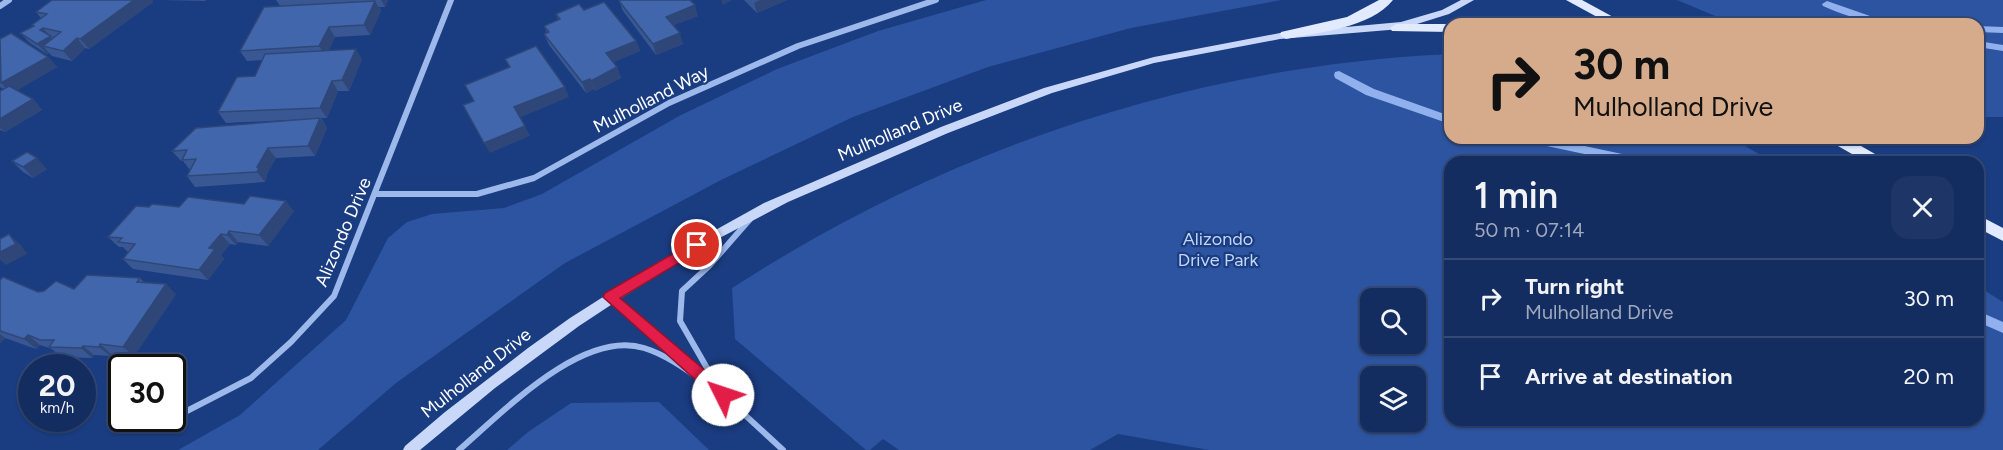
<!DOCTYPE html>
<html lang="en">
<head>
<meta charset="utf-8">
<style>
	:root { --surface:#142d61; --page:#1d3567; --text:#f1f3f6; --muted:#9da8bd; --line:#334976 }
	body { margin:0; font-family:Figtree,sans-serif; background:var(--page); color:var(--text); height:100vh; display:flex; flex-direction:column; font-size:22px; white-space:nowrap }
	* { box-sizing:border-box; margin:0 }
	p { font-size:20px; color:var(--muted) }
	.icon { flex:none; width:33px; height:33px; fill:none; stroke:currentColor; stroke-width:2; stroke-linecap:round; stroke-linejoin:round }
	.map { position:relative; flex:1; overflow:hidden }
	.details { position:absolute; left:1444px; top:156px; width:540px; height:270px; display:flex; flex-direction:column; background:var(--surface); border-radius:18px; box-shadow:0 2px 4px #0004,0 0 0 2px var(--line) }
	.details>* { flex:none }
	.top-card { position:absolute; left:1444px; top:18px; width:540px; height:126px; border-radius:18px; box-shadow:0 2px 4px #0004,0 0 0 2px var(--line); background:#d6ab8b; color:#111; overflow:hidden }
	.controls { position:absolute; left:1360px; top:288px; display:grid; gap:12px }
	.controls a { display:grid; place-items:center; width:66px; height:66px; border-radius:12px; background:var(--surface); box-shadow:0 2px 4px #0004,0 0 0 2px var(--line); font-size:30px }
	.speed { position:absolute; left:18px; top:354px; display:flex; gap:12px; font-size:30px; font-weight:700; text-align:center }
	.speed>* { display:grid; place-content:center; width:78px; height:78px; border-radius:50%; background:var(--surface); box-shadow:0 2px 4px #0004,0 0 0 2px var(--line); line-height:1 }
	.speed small { font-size:15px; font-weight:400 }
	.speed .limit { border:3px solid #111; border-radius:9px; background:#fff; color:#111 }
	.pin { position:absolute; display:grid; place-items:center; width:51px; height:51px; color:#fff; margin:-26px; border:3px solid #fff; border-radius:50%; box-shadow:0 2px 6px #0007 }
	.me { position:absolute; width:66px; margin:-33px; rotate:311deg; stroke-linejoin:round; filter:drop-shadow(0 0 4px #0008) }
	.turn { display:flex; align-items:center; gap:21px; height:126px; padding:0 30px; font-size:27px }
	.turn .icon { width:78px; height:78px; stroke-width:2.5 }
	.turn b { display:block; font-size:42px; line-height:51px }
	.round { display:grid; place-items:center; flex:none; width:63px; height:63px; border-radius:18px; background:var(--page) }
	.summary { display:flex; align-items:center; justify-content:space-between; height:102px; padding:0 30px }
	h1 { font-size:36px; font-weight:600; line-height:45px }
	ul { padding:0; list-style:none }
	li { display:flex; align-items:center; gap:18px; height:78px; padding:0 30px; border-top:2px solid var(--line) }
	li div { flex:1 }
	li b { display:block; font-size:22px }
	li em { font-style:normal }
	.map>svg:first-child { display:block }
	.green { fill:#2d54a0; fill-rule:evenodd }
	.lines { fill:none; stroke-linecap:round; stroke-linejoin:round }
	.stream { fill:#90b1ed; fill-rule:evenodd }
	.street { stroke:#9db8eb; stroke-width:6 }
	.secondary { fill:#c9d8f8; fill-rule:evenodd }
	.primary { fill:#e1eaff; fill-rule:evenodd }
	.wall { fill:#395893 }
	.shaded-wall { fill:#2e4778 }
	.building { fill:#4266ab; stroke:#2e4778; stroke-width:1.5 }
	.route { fill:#e11d48; stroke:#92132f; stroke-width:1.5 }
	.labels { text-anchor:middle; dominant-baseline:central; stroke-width:4.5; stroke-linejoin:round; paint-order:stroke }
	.street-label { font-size:18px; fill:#fff; stroke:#1a3c81 }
	.park-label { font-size:18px; fill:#c2d5f8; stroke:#1a3c81 }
</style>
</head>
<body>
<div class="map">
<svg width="2003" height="450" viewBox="0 0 2003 450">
	<rect width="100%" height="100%" fill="#1a3c81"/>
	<g class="green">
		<polygon points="986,0 1281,0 1131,28 988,67 853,117 721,180 565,263 396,383 318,450 178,450 240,415 346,320 388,238 407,222 432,214 504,208 542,194 679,116 777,69 878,31"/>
		<polygon points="1677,0 2003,0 2003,117 1979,117 1978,24 1734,24"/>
		<path d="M1450,54v84h282l40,24h-322v258h528l1,-133 24,15v148h-794l-91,-16 -28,16h-191l-16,-11 -13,11h-4l-131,-111 -3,-51c217,-140 460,-222 718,-234zM1416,298v46h-45v-46zM1371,376h45v46h-45z"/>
		<polygon points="659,402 709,450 507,450 528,432 571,403"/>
	</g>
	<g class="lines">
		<g class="stream">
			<path d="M1827,1l43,15 46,5 5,3c-37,0 -64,-2 -98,-18l-1,-2z"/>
			<polygon points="1978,26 2003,27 2003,33 1978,32"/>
			<polygon points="1978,41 2003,45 2003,51 1978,47"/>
			<polygon points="1339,71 1374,89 1450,116 1450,124 1366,95 1335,78 1334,75 1335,72"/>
			<polygon points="1522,138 1547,138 1641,158 1647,162 1622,162 1528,142"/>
			<polygon points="1978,311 2003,322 2003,333 1978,322"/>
		</g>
		<g class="street">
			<polyline points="0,6 9,0"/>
			<polyline points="376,194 477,194 534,178 669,103 798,46 936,0"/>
			<polyline points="610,297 709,383"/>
			<polyline points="721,393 783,450"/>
			<polyline points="722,394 680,321 682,291 709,266 751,218"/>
			<polyline points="183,413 251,378 291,342 334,296 451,0"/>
			<path d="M459,450c43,-37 123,-121 185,-102 29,9 54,31 79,47"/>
		</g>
		<polygon class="secondary" points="1461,0 1474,0 1449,14 1401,29 1280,39 1154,63 1052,93 948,133 788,202 712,242 623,297 579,326 495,388 420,450 403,450 405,446 445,412 528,348 570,318 658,262 764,203 941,127 1044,88 1154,57 1280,33 1401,22 1442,10"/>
		<g class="primary">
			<path d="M1379,0h14c-23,28 -73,32 -107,39l-6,-4 1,-3 66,-15z"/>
			<polygon points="1566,0 1582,0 1626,24 1610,24"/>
			<polygon points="1396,24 1450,24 1450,32 1392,31 1390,28"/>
			<polygon points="1829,138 1847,138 1882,158 1884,162 1866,162 1831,142"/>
			<polygon points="1978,215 2003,228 2003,241 1978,228"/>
		</g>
	</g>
	<g class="wall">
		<polygon points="52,0 152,0 153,2 89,49 85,48 72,61 52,56 49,53 47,54 30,43 20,33 33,26 32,25 41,18 36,12"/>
		<polygon points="162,0 206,0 205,1"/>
		<polygon points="276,0 388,0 385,7 379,7 381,11 370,35 335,37 329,50 362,59 349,91 338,91 327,118 321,118 327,128 315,156 276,158 266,176 267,177 265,182 195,187 187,176 190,170 183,161 181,161 172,151 308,119 226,123 218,112 255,76 262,60 247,61 240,51 280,6"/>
		<polygon points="744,0 787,0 757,13"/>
		<polygon points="619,1 698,16 674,25 683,44 656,55 623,11"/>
		<polygon points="584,10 636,41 640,51 613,62 617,67 621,78 595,91 594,89 586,93 549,45 544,34 547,33 544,26 558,20 556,14"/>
		<polygon points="0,39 48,57 57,67 17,90 33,99 42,110 5,132 0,130 0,91 4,89 0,87"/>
		<polygon points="12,161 47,169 33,178 23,172"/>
		<polygon points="149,207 179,207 294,211 268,246 238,242 236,245 230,244 221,255 224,259 208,280 133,269 123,259 128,252 123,247 119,247 108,237"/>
		<polygon points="140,278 145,283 176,294 134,356 111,354 110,356 94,355 92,358 61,357 52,349 40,345 36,349 5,338 0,343 0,280 38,292 74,289"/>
	</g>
	<g class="shaded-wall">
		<polygon points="134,0 152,0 153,2 89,49 80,39"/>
		<polygon points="381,0 388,0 385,7"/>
		<polygon points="721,0 732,0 723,5"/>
		<polygon points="760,0 787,0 757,13 754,3"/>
		<polygon points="375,1 381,11 370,35 364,25"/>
		<polygon points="695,5 698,16 669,27 666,17"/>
		<polygon points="329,27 335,37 326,57 319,46"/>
		<polygon points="43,28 60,47 43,46 49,53 47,54 37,44 40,30"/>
		<polygon points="680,33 683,44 656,55 653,44"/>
		<polygon points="77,38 85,48 72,61 63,51"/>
		<polygon points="636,41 640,51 610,64 606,53"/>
		<polygon points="356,49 362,59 349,91 342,80"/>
		<polygon points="48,57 57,67 11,94 1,83"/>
		<polygon points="617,67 621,78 595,91 591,81"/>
		<polygon points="590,79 594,89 586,93 582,82"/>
		<polygon points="332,81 338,91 327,118 320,108"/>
		<polygon points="565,87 569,97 519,118 514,107"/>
		<polygon points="33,99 42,110 5,132 0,128 0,119"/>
		<polygon points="320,118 327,128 315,156 308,146"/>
		<polygon points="525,126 530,136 490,153 484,143"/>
		<polygon points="268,148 276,158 266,176 267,177 265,182 257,172 257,167"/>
		<polygon points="37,158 47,169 33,178 23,167"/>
		<polygon points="286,201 294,211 268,246 259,235"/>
		<polygon points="229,231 238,242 236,245 227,235"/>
		<polygon points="9,234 21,245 27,254 6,265 0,260 0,252"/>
		<polygon points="221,234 230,244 221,255 224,259 208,280 199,270 209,248"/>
		<polygon points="166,284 176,294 134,356 123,347"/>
		<polygon points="0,334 5,338 0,343"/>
		<polygon points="28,335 40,345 36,349 24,339"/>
		<polygon points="100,344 111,354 110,356 99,347"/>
		<polygon points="83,346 94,355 92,358 81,348"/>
	</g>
	<g class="building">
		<polygon points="52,0 134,0 80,39 77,38 63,51 43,46 61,32 43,28 40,30 51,36 37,44 20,33 34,26 32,25 47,14 36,12"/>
		<polygon points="621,0 690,0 695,5 666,17 680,33 653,44 619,1"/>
		<polygon points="375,1 364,25 329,27 319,46 240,51 264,7"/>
		<polygon points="604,2 636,41 606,53 617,67 591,81 590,79 582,82 544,34 549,32 544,26 560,19 556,14 579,4 584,10"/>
		<polygon points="11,33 48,57 1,83 0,39"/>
		<polygon points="536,46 565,87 514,107 525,126 484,143 463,105 474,101 465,85 510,67 505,59"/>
		<polygon points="356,49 342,80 332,81 320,108 218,112 237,77 255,76 265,54"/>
		<polygon points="9,86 33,99 0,119 0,91"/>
		<polygon points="320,118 308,146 268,148 257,167 259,167 257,172 187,176 196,159 182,160 187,150 172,151 196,128"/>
		<polygon points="27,152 37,158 23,167 12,161"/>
		<polygon points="250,196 286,201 259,235 229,231 227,235 221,234 209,248 215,249 199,270 123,259 135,244 118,242 122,238 108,237 136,206 149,207 152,204 179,207 188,197 244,204"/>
		<polygon points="9,234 16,244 0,252 0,239"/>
		<polygon points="87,275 140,278 137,282 166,284 123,347 100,344 99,347 83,346 81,348 49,347 54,340 40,340 28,335 24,339 0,331 0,280 3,277 38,292 44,291 56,281 74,289"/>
	</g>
	<polygon class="route" points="697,240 704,245 702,249 620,298 728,390 730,395 728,399 723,401 717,399 603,297 605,293"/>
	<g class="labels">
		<g class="street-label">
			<text transform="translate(651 99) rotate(-27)">Mulholland Way</text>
			<text transform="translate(900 130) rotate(-23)">Mulholland Drive</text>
			<text transform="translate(343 232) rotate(-67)">Alizondo Drive</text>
			<text transform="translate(476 373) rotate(-38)">Mulholland Drive</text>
		</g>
		<g class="park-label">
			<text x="1218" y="239">Alizondo<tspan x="1218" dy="21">Drive Park</tspan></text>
		</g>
	</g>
</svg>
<div class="controls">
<a><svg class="icon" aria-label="search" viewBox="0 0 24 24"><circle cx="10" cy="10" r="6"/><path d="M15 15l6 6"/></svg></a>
<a><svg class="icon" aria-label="layers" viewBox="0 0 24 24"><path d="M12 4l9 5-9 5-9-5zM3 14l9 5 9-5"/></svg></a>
</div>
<div class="speed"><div>20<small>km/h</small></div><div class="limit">30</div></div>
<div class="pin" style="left:697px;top:245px;background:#d93025"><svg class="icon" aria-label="arrive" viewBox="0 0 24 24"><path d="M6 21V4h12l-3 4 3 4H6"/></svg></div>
<svg class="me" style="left:723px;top:395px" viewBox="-20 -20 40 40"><circle r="19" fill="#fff"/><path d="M0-13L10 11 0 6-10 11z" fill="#e11d48"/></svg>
<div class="top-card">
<div class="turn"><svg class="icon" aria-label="right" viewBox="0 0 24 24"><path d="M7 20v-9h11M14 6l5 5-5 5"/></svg><div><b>30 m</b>Mulholland Drive</div></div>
</div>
<section class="details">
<div class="summary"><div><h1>1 min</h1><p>50 m · 07:14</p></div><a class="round"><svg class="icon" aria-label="close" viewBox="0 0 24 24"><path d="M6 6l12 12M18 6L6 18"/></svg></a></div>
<ul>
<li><svg class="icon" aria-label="right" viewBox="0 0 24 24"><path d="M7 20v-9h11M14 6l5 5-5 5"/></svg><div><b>Turn right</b><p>Mulholland Drive</p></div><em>30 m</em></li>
<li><svg class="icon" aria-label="arrive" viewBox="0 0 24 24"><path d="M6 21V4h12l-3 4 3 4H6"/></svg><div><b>Arrive at destination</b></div><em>20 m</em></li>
</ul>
</section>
</div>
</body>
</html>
